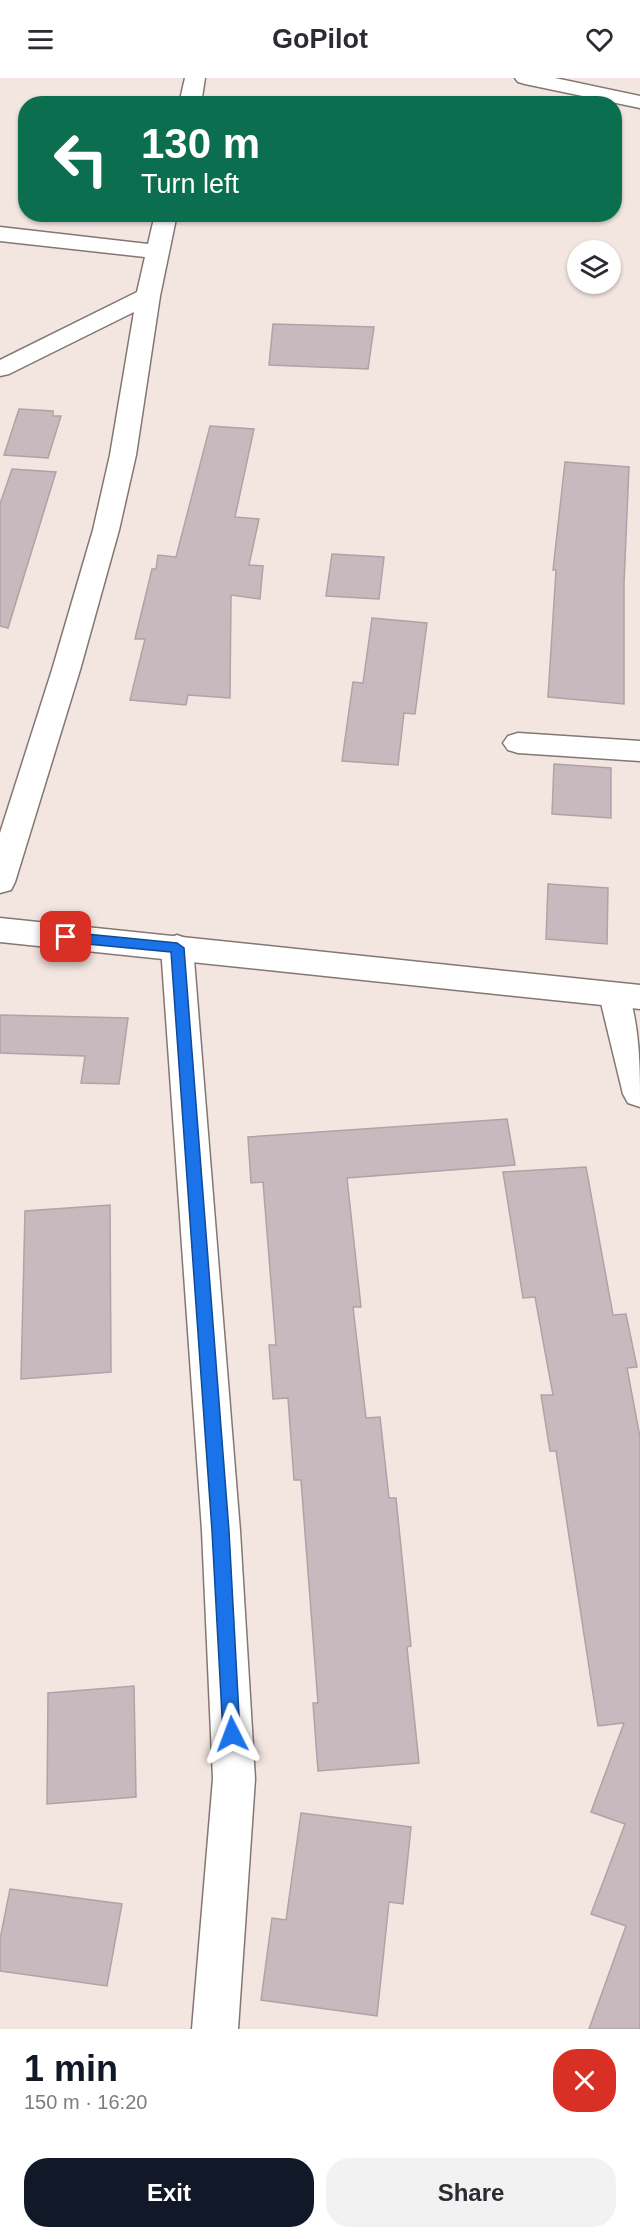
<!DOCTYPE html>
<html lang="en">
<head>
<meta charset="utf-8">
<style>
	:root { --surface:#fff; --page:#f2f2f3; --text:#2b2b33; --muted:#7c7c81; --accent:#111827 }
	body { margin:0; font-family:Helvetica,sans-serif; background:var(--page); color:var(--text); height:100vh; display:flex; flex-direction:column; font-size:22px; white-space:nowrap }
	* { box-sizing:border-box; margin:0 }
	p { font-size:20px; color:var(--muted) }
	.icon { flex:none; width:33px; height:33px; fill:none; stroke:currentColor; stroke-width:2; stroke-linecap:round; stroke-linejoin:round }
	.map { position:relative; height:1951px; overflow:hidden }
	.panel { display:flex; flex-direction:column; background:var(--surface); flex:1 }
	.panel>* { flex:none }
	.guide { position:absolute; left:18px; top:18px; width:604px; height:126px; border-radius:24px; box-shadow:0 2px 4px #0004; background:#0b6e4f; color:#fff; overflow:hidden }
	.fabs { position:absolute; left:567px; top:162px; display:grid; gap:12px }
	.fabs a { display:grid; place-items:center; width:54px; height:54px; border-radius:50%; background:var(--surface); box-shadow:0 2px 4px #0004; font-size:30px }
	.pin { position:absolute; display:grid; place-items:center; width:51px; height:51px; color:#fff; margin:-26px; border-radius:12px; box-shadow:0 3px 9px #0006 }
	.me { position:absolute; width:66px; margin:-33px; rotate:357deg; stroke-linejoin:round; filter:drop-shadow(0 0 4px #0008) }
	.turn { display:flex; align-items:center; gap:21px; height:126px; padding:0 24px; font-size:27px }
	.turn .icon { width:78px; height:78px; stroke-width:2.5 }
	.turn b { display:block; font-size:42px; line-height:51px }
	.round { display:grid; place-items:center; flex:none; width:63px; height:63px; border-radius:24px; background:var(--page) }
	.headline { display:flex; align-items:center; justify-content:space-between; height:102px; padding:0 24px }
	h1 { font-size:36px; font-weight:800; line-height:45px; color:var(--accent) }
	.cta { display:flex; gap:12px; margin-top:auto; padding:12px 24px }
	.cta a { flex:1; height:69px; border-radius:24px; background:var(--accent); color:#fff; font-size:24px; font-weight:800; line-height:69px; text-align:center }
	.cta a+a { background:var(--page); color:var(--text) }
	header { display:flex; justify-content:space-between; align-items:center; height:78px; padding:0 24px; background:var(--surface); font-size:27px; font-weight:800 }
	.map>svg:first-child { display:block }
	.building { fill:#c7b9bd; stroke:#b0a2a6; stroke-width:1.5 }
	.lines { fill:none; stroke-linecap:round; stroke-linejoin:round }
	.minor-casing { stroke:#837773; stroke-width:3 }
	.tertiary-casing { stroke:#837773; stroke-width:3 }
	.minor { fill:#fff; fill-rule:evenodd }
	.tertiary { fill:#fff; fill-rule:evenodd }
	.route { fill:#1a73e8; stroke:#114b97; stroke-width:1.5 }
</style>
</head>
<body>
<header><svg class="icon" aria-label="menu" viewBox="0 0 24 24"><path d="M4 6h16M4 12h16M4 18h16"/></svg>GoPilot<svg class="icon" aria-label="heart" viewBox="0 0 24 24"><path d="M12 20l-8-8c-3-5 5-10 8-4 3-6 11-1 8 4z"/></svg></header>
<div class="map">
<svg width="640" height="1951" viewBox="0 0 640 1951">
	<rect width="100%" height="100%" fill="#f3e5e0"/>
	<g class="building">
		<polygon points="273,246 374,249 368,291 269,287"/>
		<polygon points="19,331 53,333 53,338 61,338 48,380 4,377"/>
		<polygon points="210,348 254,351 235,439 259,441 249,487 263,488 260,521 231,517 230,620 188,617 186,627 130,622 145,561 135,561 152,491 156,491 158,477 176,479"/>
		<polygon points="565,384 629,389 624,505 624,626 548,619 556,492 553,492"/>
		<polygon points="12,391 56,394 8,550 0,548 0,426"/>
		<polygon points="332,476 384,479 379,521 326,518"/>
		<polygon points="372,540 427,545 415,636 404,635 398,687 342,683 353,604 363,605"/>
		<polygon points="554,686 611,690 611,740 552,736"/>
		<polygon points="548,806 608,810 607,866 546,861"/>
		<polygon points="0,937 128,940 119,1006 81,1005 85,978 0,975"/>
		<polygon points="507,1041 515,1087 347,1100 361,1229 353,1229 366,1340 380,1339 389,1420 396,1420 411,1568 407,1569 419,1685 318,1693 313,1625 318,1625 301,1402 294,1402 288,1320 273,1321 269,1267 276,1267 263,1104 251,1105 248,1059"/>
		<polygon points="586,1089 613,1237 626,1236 637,1289 627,1290 640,1359 640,1951 589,1951 626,1848 591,1836 625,1746 591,1734 624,1645 598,1648 556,1373 550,1373 541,1317 553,1317 535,1219 523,1220 503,1094"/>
		<polygon points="110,1127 111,1294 21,1301 25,1133"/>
		<polygon points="134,1608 136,1719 47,1726 48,1615"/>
		<polygon points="301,1735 411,1749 403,1826 389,1824 377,1938 261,1922 272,1840 286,1842"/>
		<polygon points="10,1811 122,1826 107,1908 0,1893 0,1861"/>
	</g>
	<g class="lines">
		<defs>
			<g id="minor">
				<polygon points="185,0 205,0 201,26 179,26"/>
				<polygon points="515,0 555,0 640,18 640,30 525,6 518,4"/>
				<polygon points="155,136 177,136 160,218 136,377 119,452 80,592 15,804 11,812 0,815 0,755 52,592 93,452 110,377 134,234 9,296 0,298 0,282 137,214 145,179 0,163 0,149 148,166"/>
				<polygon points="518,655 640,663 640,683 518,675 508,672 503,665 508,658"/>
				<polygon points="177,857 188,861 193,869 240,1453 255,1701 238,1951 192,1951 213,1701 202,1453 161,869 166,861"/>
				<path d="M615,905l11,3c14,37 14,81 14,121l-12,-4 -5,-9 -24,-99 5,-9z"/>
			</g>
			<polygon id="tertiary" points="0,840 640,907 640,931 0,864"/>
		</defs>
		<use href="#minor" class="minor-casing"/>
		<use href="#tertiary" class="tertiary-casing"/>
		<use href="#minor" class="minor"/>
		<use href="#tertiary" class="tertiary"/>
	</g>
	<polygon class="route" points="66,854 177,865 184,870 229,1453 240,1656 238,1662 232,1664 226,1662 223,1656 212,1453 171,874 66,864 60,859"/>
</svg>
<div class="fabs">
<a><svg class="icon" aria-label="layers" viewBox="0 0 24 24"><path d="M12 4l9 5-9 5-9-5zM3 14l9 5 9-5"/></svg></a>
</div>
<div class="pin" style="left:66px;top:859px;background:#d93025"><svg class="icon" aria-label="arrive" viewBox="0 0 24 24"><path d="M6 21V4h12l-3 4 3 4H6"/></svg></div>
<svg class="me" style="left:232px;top:1656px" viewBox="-20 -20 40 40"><path d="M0-17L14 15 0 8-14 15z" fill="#1a73e8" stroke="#fff" stroke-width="4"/></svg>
<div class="guide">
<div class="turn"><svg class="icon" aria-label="left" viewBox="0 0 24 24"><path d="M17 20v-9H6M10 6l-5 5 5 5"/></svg><div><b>130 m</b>Turn left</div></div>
</div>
</div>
<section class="panel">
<div class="headline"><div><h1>1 min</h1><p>150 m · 16:20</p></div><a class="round" style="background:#d93025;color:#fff"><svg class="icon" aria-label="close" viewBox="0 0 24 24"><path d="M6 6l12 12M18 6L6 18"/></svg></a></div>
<div class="cta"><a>Exit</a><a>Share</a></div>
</section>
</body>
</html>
